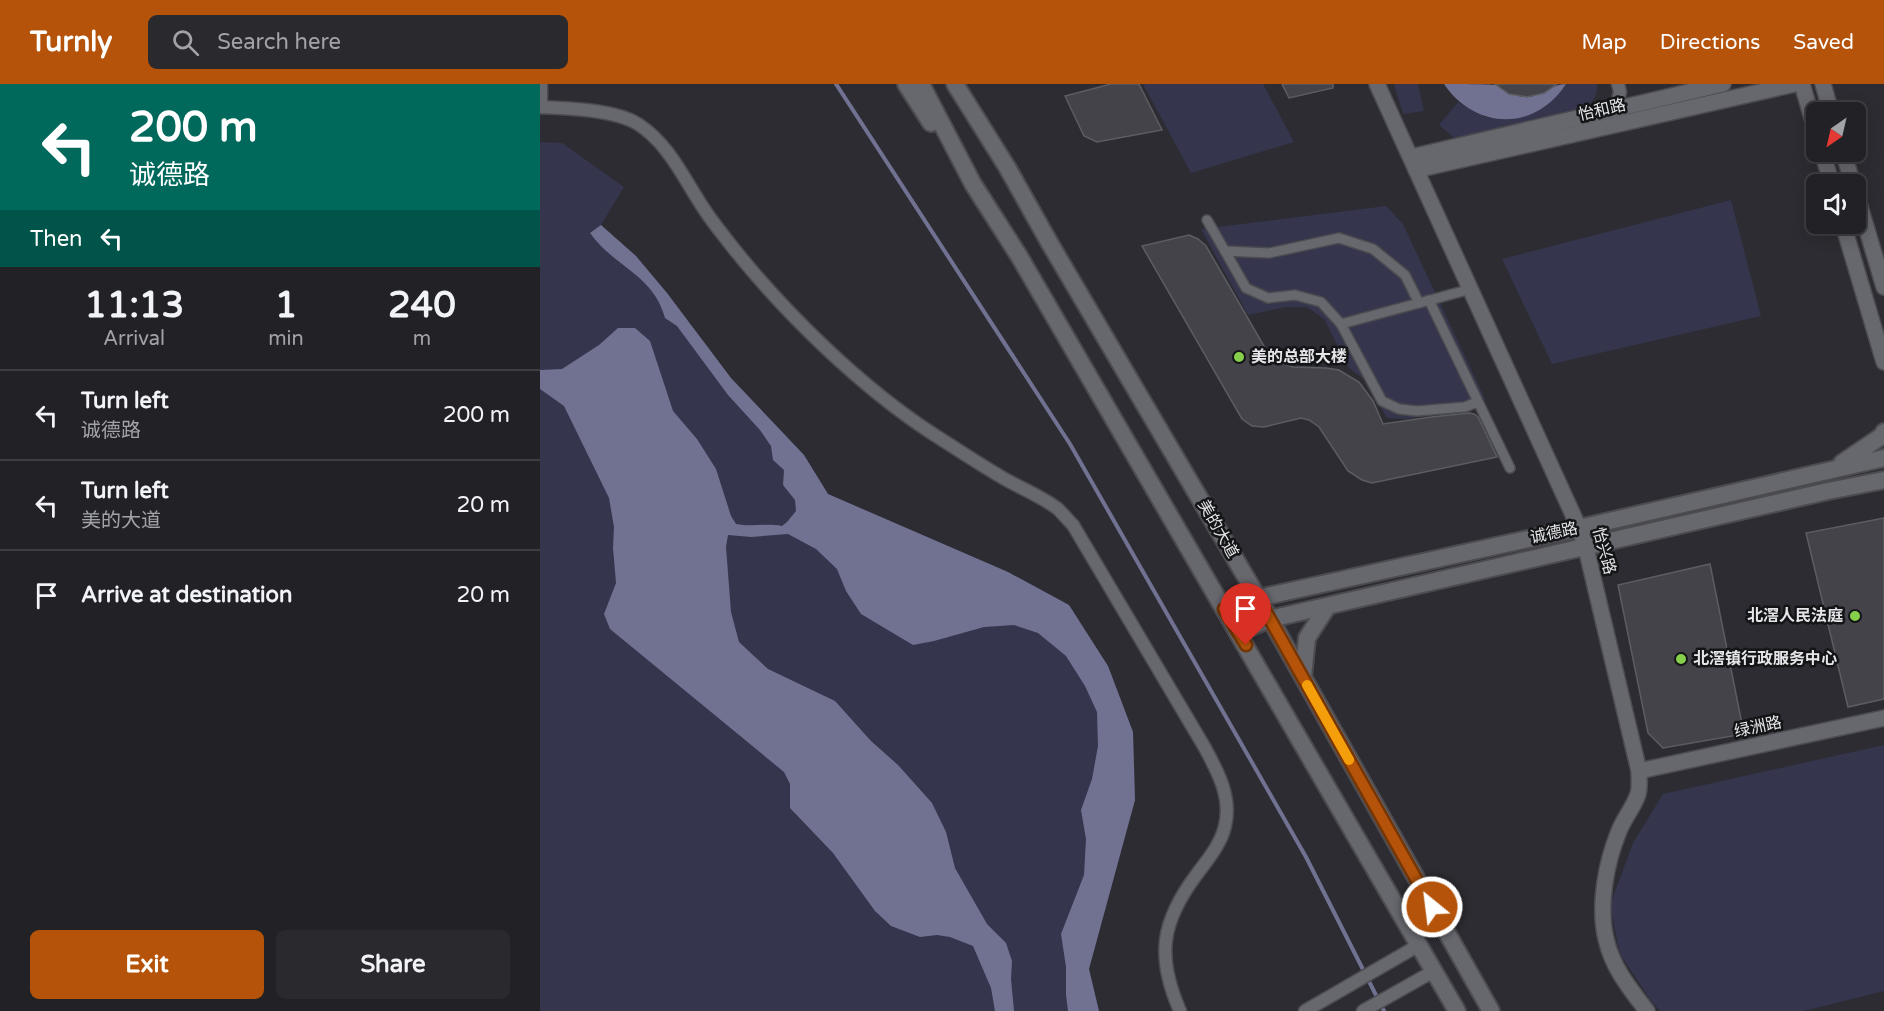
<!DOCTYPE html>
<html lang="en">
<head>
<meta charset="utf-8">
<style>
	:root { --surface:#212126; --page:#29292e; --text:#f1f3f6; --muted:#a2a3a7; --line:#3e3e43; --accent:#b45309 }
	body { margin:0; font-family:"Varela Round","Noto Sans SC",sans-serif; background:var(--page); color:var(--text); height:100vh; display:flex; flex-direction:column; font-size:22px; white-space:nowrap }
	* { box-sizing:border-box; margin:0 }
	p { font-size:20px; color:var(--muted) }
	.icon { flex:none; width:33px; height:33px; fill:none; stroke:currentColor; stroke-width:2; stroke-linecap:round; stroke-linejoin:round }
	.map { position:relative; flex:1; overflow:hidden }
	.side { display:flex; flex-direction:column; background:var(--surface); width:540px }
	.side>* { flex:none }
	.guide { background:#00695c; color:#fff; overflow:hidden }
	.needle { width:39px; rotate:214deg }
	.controls { position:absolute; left:1266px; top:18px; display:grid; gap:12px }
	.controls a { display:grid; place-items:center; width:60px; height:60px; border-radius:9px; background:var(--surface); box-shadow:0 3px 15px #0003,0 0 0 2px var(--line); font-size:30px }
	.pin { position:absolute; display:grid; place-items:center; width:51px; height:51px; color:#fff; margin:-62px -26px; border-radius:50% 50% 50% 0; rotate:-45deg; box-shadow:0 0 6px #0007 }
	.pin .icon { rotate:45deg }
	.me { position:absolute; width:66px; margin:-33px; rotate:331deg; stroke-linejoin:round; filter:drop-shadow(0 0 4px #0008) }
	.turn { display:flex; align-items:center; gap:21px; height:126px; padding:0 30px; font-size:27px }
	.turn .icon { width:78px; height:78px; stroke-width:2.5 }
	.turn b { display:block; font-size:42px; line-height:51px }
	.then { display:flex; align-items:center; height:57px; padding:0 30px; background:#0003; gap:12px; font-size:22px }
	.eta { display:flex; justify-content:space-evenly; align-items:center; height:102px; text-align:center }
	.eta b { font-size:36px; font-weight:700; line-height:42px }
	.button { display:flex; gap:12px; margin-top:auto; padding:12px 30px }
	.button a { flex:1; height:69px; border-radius:9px; background:var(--accent); color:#fff; font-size:24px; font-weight:700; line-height:69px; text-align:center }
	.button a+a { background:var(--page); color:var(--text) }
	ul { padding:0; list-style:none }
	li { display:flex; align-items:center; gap:18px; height:90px; padding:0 30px; border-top:2px solid var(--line) }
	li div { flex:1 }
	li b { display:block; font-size:22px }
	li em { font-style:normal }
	header { display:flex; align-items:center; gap:36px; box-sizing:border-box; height:84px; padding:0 30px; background:var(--accent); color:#fff }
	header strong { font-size:28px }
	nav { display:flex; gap:33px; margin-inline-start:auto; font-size:21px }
	.search { width:420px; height:54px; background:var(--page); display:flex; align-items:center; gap:15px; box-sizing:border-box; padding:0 21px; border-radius:9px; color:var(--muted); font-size:22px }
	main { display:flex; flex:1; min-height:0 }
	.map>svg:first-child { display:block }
	.green { fill:#35354d }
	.water { fill:#717292 }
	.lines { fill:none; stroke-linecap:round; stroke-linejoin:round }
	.stream { stroke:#717292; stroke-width:4 }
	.building { fill:#434349; stroke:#5c5d63; stroke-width:1.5 }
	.pedestrian-casing { stroke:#4b4b50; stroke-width:12 }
	.minor-casing { stroke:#4b4b50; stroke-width:15 }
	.tertiary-casing { stroke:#4b4b50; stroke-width:18 }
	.secondary-casing { stroke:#4b4b50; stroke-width:20 }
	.pedestrian { stroke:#67686e; stroke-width:9 }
	.minor { stroke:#67686e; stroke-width:12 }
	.tertiary { stroke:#67686e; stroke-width:15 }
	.secondary { stroke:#67686e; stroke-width:16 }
	.route-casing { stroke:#753606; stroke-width:15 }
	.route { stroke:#b45309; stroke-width:10 }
	.slow { stroke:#f59e0b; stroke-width:10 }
	.poi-dot { fill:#86cf4b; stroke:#141517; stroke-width:2 }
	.labels { text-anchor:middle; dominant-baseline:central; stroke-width:5; stroke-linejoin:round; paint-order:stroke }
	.street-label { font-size:16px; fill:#e6e6ea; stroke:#141517 }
	.poi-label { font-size:16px; font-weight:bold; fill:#e6e6ea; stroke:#141517; text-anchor:start }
</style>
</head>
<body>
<header>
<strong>Turnly</strong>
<div class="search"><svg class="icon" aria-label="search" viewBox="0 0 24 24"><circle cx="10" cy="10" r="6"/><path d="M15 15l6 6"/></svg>Search here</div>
<nav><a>Map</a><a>Directions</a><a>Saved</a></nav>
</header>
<main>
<section class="side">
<div class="guide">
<div class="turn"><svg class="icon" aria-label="left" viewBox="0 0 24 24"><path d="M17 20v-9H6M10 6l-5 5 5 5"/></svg><div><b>200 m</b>诚德路</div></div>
<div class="then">Then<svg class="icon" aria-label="left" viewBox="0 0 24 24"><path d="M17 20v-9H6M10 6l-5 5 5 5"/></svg></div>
</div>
<div class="eta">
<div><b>11:13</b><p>Arrival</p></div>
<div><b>1</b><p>min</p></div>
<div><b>240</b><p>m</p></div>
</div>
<ul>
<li><svg class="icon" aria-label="left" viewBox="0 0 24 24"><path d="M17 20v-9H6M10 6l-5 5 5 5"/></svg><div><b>Turn left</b><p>诚德路</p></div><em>200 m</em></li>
<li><svg class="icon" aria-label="left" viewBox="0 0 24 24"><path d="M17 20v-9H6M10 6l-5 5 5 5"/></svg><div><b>Turn left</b><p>美的大道</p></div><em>20 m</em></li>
<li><svg class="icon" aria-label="arrive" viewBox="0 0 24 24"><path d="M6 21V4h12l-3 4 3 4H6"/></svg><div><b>Arrive at destination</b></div><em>20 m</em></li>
</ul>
<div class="button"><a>Exit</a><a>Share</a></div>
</section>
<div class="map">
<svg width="1344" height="927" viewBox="0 0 1344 927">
	<rect width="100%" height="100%" fill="#2c2c32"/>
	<g class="green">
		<polygon points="603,0 723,0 754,58 651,89"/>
		<polygon points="854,0 878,0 884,27 863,30"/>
		<path d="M1026,0h31c2,13 -8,22 -17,30l-122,27 -19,-16 19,-23 18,11 13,5 71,-26z"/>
		<polygon points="0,58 22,59 84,103 61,141 96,172 127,209 191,294 264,371 288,410 468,488 529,521 568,582 593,648 595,716 549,885 559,927 0,927"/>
		<polygon points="1191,116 1221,232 1012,280 962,175"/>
		<polygon points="846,122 863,140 945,315 933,325 865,335 847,334 825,296 809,284 784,235 767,223 746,223 708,231 661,145"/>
		<polygon points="1344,661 1344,907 1264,927 1120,927 1109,914 1080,870 1070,821 1093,759 1123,710"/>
	</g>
	<g class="water">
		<path d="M904,0c12,0 43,0 52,1 11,4 18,12 30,12 16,0 25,-13 40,-13 -31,48 -91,46 -122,0z"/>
		<path d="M61,141l35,31 31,37 64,85 73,77 24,39 180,78 61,33 39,61 25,66 2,68 -46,169 10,42h-31l-2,-16v-28l-5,-33 23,-59 2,-36 -5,-29 11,-31 6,-33 -1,-34 -12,-26 -19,-30 -28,-23 -24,-8 -30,2 -50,14 -21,4 -52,-31 -15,-23 -9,-22 -21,-20 -28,-15 -37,3 -23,-2 -2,12 5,65 8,30 29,27 67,32 36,40 27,24 34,38 14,29 9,36 32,56 19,19 6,18 -1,18 3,32h-19l-4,-23 -18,-42 -23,-9 -13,-2 -17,2 -29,-11 -16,-15 -42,-58 -43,-45v-24l-6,-12 -174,-143 -6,-15 12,-31 -3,-35 1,-21 -5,-29 -45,-92 -24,-17v-19l22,-1 37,-24 19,-17h17l15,13 23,70 24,28 19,30 15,47 5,8c16,3 31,-1 46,2l5,-4 9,-11 -1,-11 -12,-15 1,-15 -11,-10 -2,-14 -11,-16 -32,-35 -51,-69 -12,-8c-12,-44 -51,-51 -75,-85z"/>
	</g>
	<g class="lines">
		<polyline class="stream" points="296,0 530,360 766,773 844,927"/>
	</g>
	<g class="building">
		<polygon points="571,0 599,0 622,46 557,58 544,52 525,12"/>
		<polygon points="742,0 793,0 793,4 749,14"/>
		<polygon points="955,0 1017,0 1004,9 987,13 969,10"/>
		<polygon points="649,151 658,155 666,162 728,269 736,277 753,283 786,284 799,286 812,294 819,298 833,317 843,340 891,333 929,329 934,330 938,333 957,373 832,399 822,396 808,387 779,343 769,336 761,334 724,343 712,342 702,335 602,162"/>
		<polygon points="1344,434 1344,615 1308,623 1266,449"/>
		<polygon points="1170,480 1204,650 1123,664 1108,649 1078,501"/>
	</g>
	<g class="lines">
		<defs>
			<g id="pedestrian">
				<polyline points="667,136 685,167 729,169 799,154 833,165 865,191 879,219 931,205"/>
				<polyline points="685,167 706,204 728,214 755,211 781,218 801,240 879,219"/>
				<polyline points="889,216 970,384"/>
				<polyline points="801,240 842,317 859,325 877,327 925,323 937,318"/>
			</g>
			<g id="minor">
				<polyline points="1,0 1,23"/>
				<path d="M0,23c28,2 74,2 98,17 31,20 46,55 66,85 9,14 20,27 30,40 53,66 128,139 199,185 22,14 43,28 65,41 19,12 42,20 60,34 5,5 10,11 15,16l132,223c13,24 27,50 20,78 -4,18 -17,33 -28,48 -36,48 -41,82 -17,137"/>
				<polyline points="1076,24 1080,8 1078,0"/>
				<polyline points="765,927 879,861"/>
				<polyline points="823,927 894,887"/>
			</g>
			<g id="tertiary">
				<path d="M837,0l202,444 7,20 53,223c0,7 1,17 -1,23 -4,13 -14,24 -19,37 -13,32 -21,74 -13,108 6,28 24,50 41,72"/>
				<polyline points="1262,0 1276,48"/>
				<polyline points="1283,0 1291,28"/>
				<polyline points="1282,68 1292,100"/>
				<polyline points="1303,68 1313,100"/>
				<polyline points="871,73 1183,0"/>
				<polyline points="876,86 1255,0"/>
				<polyline points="1316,109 1344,203"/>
				<polyline points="1303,140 1344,278"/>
				<polyline points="1099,687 1344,634"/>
			</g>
			<g id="secondary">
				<polyline points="366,0 391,39"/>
				<polyline points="381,0 433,100 479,172 917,927"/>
				<polyline points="415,0 467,83 509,158 724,524 951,927"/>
				<polyline points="1302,379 1342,352 1344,348"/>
				<polyline points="684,525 718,514 1039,444 1344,374"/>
				<polyline points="698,549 730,535 1288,407 1344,396"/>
				<polyline points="763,593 767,554 787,523"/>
			</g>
		</defs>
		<use href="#pedestrian" class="pedestrian-casing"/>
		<use href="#minor" class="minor-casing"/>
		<use href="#tertiary" class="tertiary-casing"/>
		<use href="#secondary" class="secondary-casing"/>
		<use href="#pedestrian" class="pedestrian"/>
		<use href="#minor" class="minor"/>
		<use href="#tertiary" class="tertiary"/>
		<use href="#secondary" class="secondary"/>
	</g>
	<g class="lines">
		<defs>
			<polyline id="route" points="706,561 684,525 718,514 892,823"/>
		</defs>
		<use href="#route" class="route-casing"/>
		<use href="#route" class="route"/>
		<polyline class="slow" points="767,601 809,676"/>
	</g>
	<g class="poi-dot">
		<circle cx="699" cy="273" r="6"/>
		<circle cx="1315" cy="532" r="6"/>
		<circle cx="1141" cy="575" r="6"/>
	</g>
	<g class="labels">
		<g class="street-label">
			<text transform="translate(1062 26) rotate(-13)">怡和路</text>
			<text transform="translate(678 445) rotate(60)">美的大道</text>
			<text transform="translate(1014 449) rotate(-12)">诚德路</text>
			<text transform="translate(1064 467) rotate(75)">怡兴路</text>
			<text transform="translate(1218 643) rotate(-12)">绿洲路</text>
		</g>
		<g class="poi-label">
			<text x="711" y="273">美的总部大楼</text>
			<text x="1303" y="532" text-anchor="end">北滘人民法庭</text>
			<text x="1153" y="575">北滘镇行政服务中心</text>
		</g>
	</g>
</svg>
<div class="controls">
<a><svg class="needle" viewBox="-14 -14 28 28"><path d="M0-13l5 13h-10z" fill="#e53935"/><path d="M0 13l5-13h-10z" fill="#a2a3a7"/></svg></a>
<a><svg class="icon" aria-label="sound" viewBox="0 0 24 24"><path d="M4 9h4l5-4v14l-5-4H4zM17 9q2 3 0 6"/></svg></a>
</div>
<div class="pin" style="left:706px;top:561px;background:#d93025"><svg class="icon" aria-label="arrive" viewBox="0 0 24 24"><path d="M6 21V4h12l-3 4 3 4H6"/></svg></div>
<svg class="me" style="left:892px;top:823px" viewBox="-20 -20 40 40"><circle r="17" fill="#b45309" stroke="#fff" stroke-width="3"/><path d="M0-11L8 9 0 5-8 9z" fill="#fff"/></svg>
</div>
</main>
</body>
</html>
